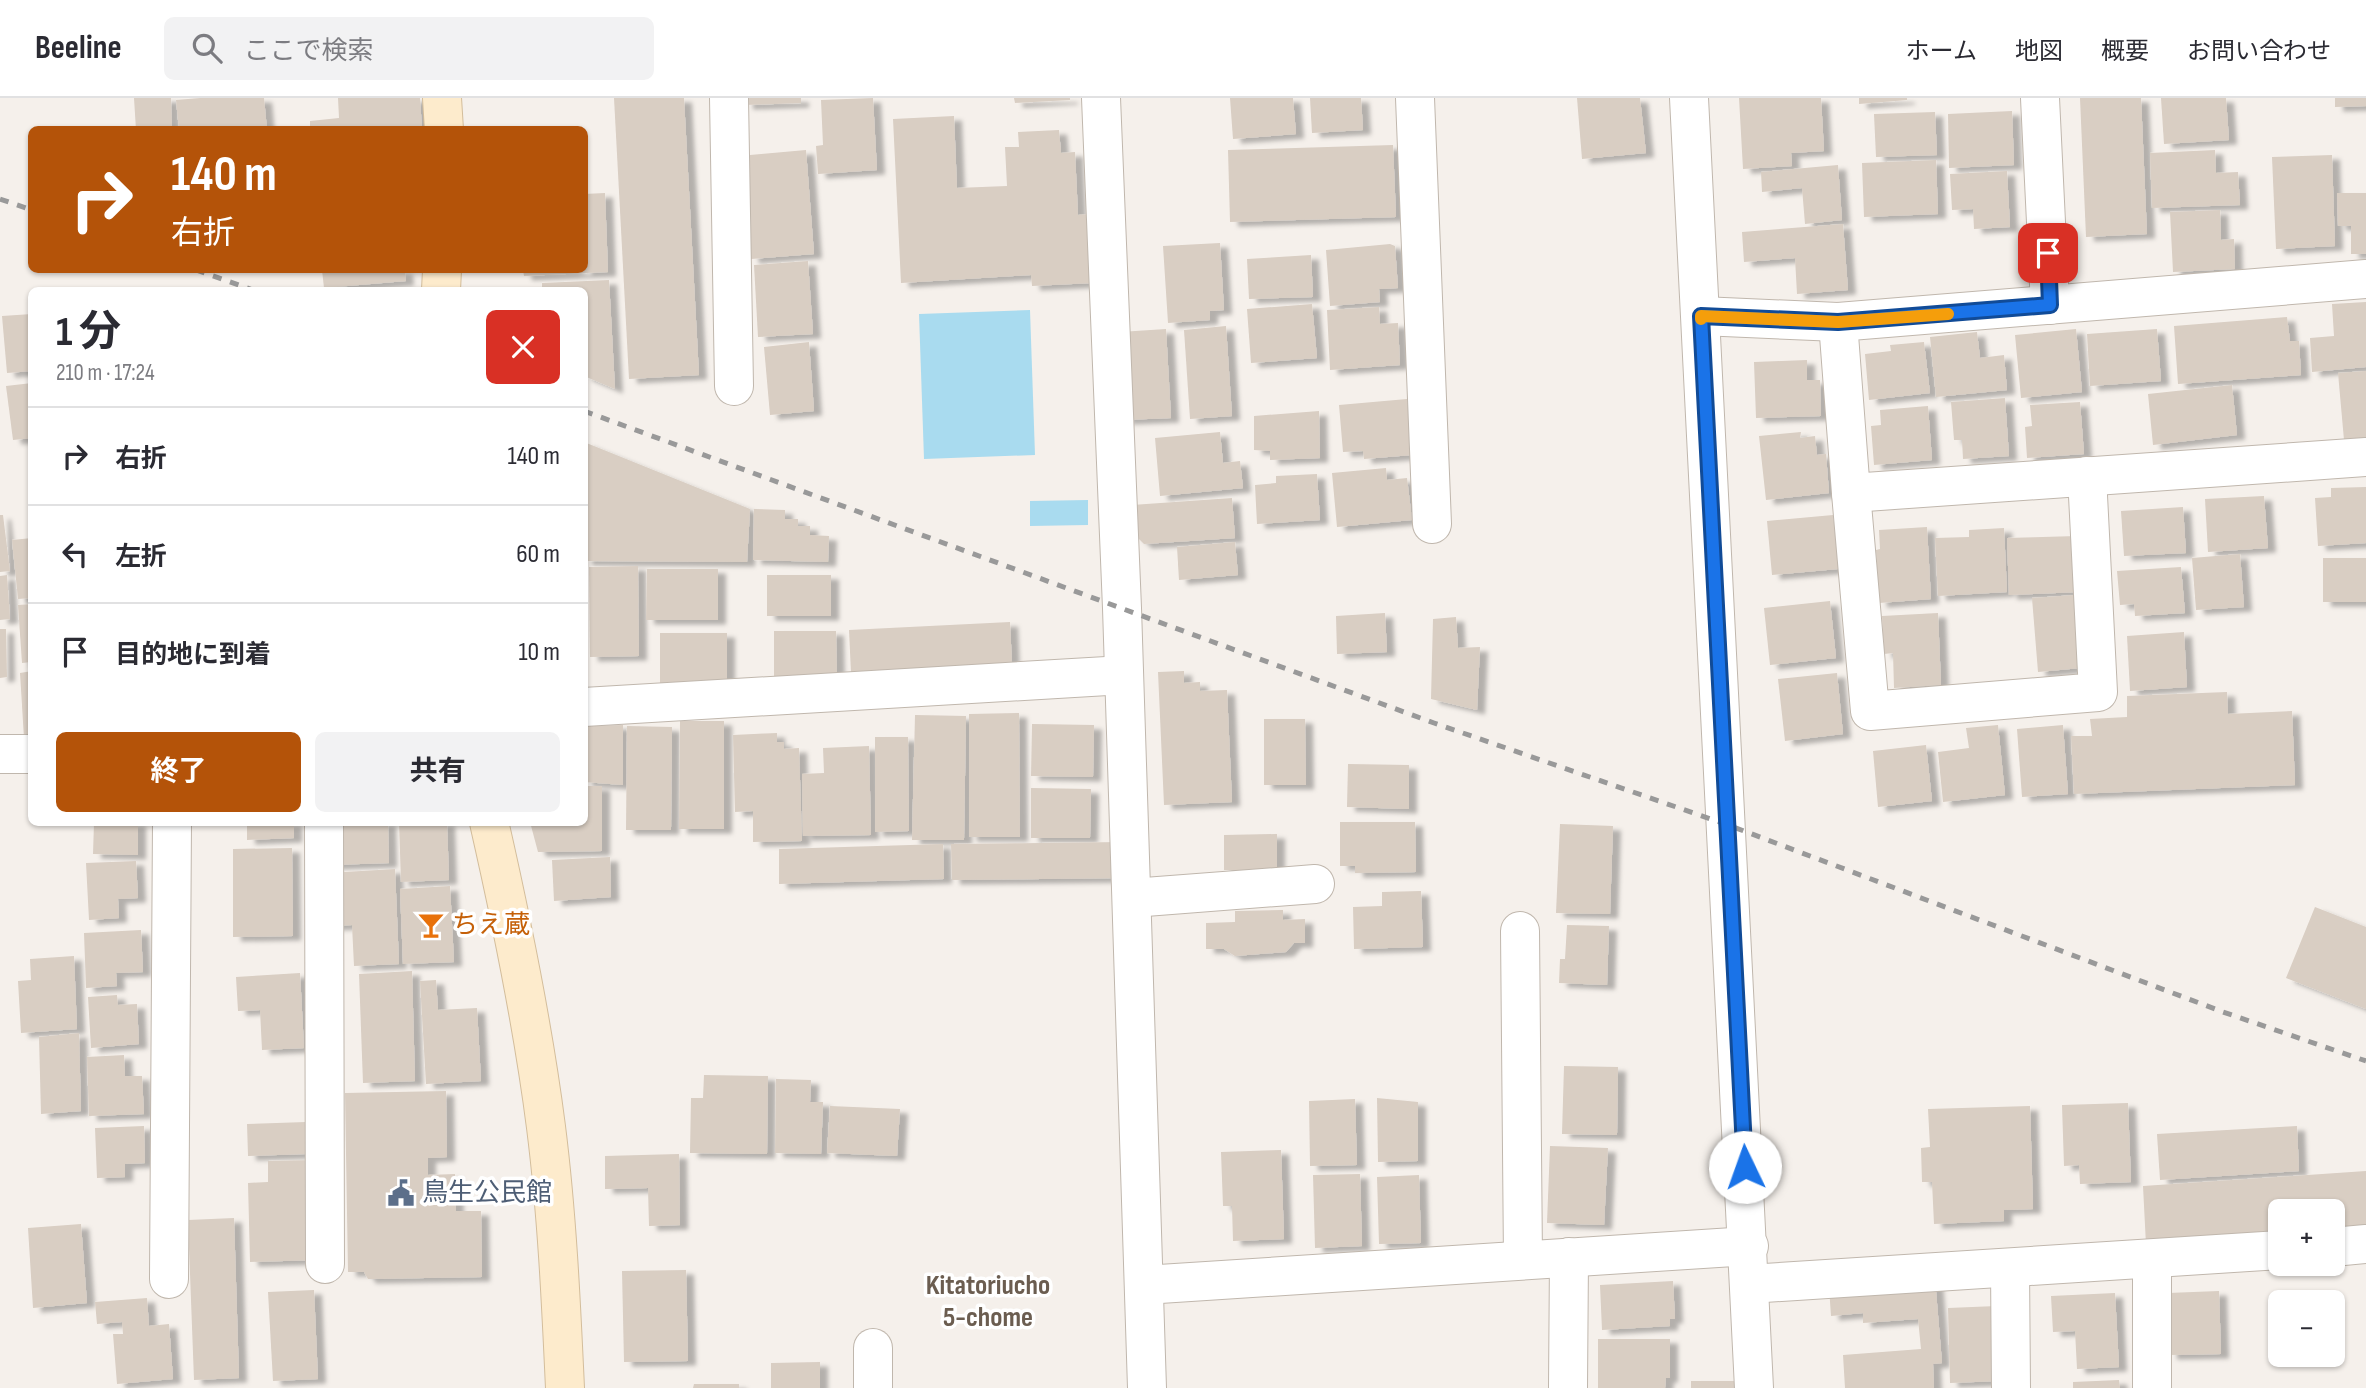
<!DOCTYPE html>
<html lang="ja">
<head>
<meta charset="utf-8">
<style>
	:root { --surface:#fff; --page:#f2f2f3; --text:#2b2b33; --muted:#7c7c81; --line:#e1e1e2; --accent:#b45309 }
	body { margin:0; font-family:"Sofia Sans Condensed","Noto Sans JP",sans-serif; background:var(--page); color:var(--text); height:100vh; display:flex; flex-direction:column; font-size:26px; white-space:nowrap }
	* { box-sizing:border-box; margin:0 }
	p { font-size:23px; color:var(--muted) }
	.icon { flex:none; width:38px; height:38px; fill:none; stroke:currentColor; stroke-width:2; stroke-linecap:round; stroke-linejoin:round }
	.map { position:relative; flex:1; overflow:hidden }
	.side { position:absolute; left:28px; top:189px; width:560px; height:539px; display:flex; flex-direction:column; background:var(--surface); border-radius:10px; box-shadow:0 2px 5px #0004 }
	.side>* { flex:none }
	.top-card { position:absolute; left:28px; top:28px; width:560px; height:147px; border-radius:10px; box-shadow:0 2px 5px #0004; background:#b45309; color:#fff; overflow:hidden }
	.fabs { position:absolute; left:2268px; top:1101px; display:grid; gap:14px }
	.fabs a { display:grid; place-items:center; width:77px; height:77px; border-radius:10px; background:var(--surface); box-shadow:0 2px 5px #0004; font-size:35px }
	.pin { position:absolute; display:grid; place-items:center; width:60px; height:60px; color:#fff; margin:-30px; border-radius:14px; box-shadow:0 4px 10px #0006 }
	.me { position:absolute; width:77px; margin:-38px; rotate:357deg; stroke-linejoin:round; filter:drop-shadow(0 0 5px #0008) }
	.turn { display:flex; align-items:center; gap:24px; height:147px; padding:0 28px; font-size:32px }
	.turn .icon { width:91px; height:91px; stroke-width:2.5 }
	.turn b { display:block; font-size:49px; line-height:60px }
	.round { display:grid; place-items:center; flex:none; width:74px; height:74px; border-radius:10px; background:var(--page) }
	.summary { display:flex; align-items:center; justify-content:space-between; height:119px; padding:0 28px }
	h1 { font-size:42px; font-weight:700; line-height:52px }
	.cta { display:flex; gap:14px; margin-top:auto; padding:14px 28px }
	.cta a { flex:1; height:80px; border-radius:10px; background:var(--accent); color:#fff; font-size:28px; font-weight:700; line-height:80px; text-align:center }
	.cta a+a { background:var(--page); color:var(--text) }
	ul { padding:0; list-style:none }
	li { display:flex; align-items:center; gap:21px; height:98px; padding:0 28px; border-top:2px solid var(--line) }
	li div { flex:1 }
	li b { display:block; font-size:26px }
	li em { font-style:normal }
	header { display:flex; align-items:center; gap:42px; box-sizing:border-box; height:98px; padding:0 35px; background:var(--surface); border-bottom:2px solid var(--line) }
	header strong { font-size:33px }
	nav { display:flex; gap:38px; margin-inline-start:auto; font-size:24px }
	.search { width:490px; height:63px; background:var(--page); display:flex; align-items:center; gap:18px; box-sizing:border-box; padding:0 24px; border-radius:10px; color:var(--muted); font-size:26px }
	.map>svg:first-child { display:block }
	.water { fill:#a9dbef }
	.building { fill:#d9cec3; filter:url(#shadow) }
	.lines { fill:none; stroke-linecap:round; stroke-linejoin:round }
	.street-casing { stroke:#c0b7ad; stroke-width:40 }
	.secondary-casing { stroke:#d3bd9b; stroke-width:40 }
	.street { stroke:#fff; stroke-width:38 }
	.secondary { stroke:#fdebcc; stroke-width:38 }
	.rail { stroke:#999; stroke-width:5; stroke-dasharray:9 9; stroke-linecap:butt }
	.route-casing { stroke:#114b97; stroke-width:18 }
	.route { stroke:#1a73e8; stroke-width:12 }
	.slow { stroke:#f59e0b; stroke-width:12 }
	.labels { text-anchor:middle; dominant-baseline:central; stroke-width:7; stroke-linejoin:round; paint-order:stroke }
	.food-label { font-size:26px; fill:#c56008; stroke:#fff; text-anchor:start }
	.service-label { font-size:26px; fill:#4e5e75; stroke:#fff; text-anchor:start }
	.neighbourhood-label { font-size:28px; font-weight:bold; fill:#6b5d50; stroke:#fff }
</style>
</head>
<body>
<header>
<strong>Beeline</strong>
<div class="search"><svg class="icon" aria-label="search" viewBox="0 0 24 24"><circle cx="10" cy="10" r="6"/><path d="M15 15l6 6"/></svg>ここで検索</div>
<nav><a>ホーム</a><a>地図</a><a>概要</a><a>お問い合わせ</a></nav>
</header>
<div class="map">
<svg width="2366" height="1290" viewBox="0 0 2366 1290">
	<defs>
		<filter id="shadow"><feDropShadow dx="8" dy="4.5" stdDeviation="2" flood-color="#0004"/></filter>
	</defs>
	<rect width="100%" height="100%" fill="#f5f0eb"/>
	<g class="water">
		<polygon points="1030,212 1035,357 924,361 919,216"/>
		<polygon points="1088,402 1088,427 1030,428 1030,403"/>
	</g>
	<g class="building">
		<polygon points="134,0 171,0 172,32 136,32"/>
		<polygon points="200,0 264,0 267,32 179,32 176,2"/>
		<polygon points="338,0 420,0 422,32 310,32 310,23 339,20"/>
		<polygon points="614,0 684,0 699,277 629,281"/>
		<polygon points="745,0 801,0 801,5 745,7"/>
		<polygon points="873,0 877,72 818,76 816,48 823,47 821,2"/>
		<polygon points="1014,0 1070,0 1070,2 1015,5"/>
		<polygon points="1230,0 1293,0 1296,36 1233,41"/>
		<polygon points="1310,0 1361,0 1363,32 1312,35"/>
		<polygon points="1577,0 1640,0 1646,55 1582,61"/>
		<polygon points="1739,0 1821,0 1824,53 1791,55 1792,68 1743,71"/>
		<polygon points="1859,0 1907,0 1907,2 1859,6"/>
		<polygon points="2080,0 2141,0 2147,136 2086,139"/>
		<polygon points="2161,0 2226,0 2229,42 2164,46"/>
		<polygon points="2335,0 2366,0 2366,8 2335,9"/>
		<polygon points="2012,13 2014,67 1949,70 1948,16"/>
		<polygon points="1935,14 1937,57 1876,59 1874,16"/>
		<polygon points="954,18 957,90 1007,88 1005,49 1019,49 1018,34 1059,32 1061,55 1075,54 1078,117 1089,116 1093,185 1032,188 1031,177 901,185 893,21"/>
		<polygon points="1393,47 1396,119 1230,124 1228,52"/>
		<polygon points="806,52 814,156 751,161 744,71 750,71 750,57"/>
		<polygon points="2215,52 2216,75 2238,74 2240,107 2152,110 2150,55"/>
		<polygon points="2332,57 2335,148 2276,151 2272,59"/>
		<polygon points="1936,62 1938,116 1864,119 1862,65"/>
		<polygon points="1838,67 1842,122 1805,126 1802,90 1762,94 1761,74"/>
		<polygon points="2007,73 2010,129 1974,131 1973,111 1952,112 1950,76"/>
		<polygon points="605,95 608,174 524,178 523,172 584,172 584,96"/>
		<polygon points="2337,95 2366,95 2366,156 2351,156 2351,128 2338,128"/>
		<polygon points="2220,112 2221,142 2234,141 2235,171 2173,174 2170,114"/>
		<polygon points="1843,126 1848,192 1797,196 1795,160 1744,164 1742,134"/>
		<polygon points="1220,145 1224,212 1210,213 1210,222 1168,225 1163,148"/>
		<polygon points="1390,146 1395,148 1398,190 1379,191 1380,204 1330,208 1326,152"/>
		<polygon points="1311,157 1313,199 1249,201 1247,161"/>
		<polygon points="808,163 813,236 758,239 754,167"/>
		<polygon points="322,172 405,172 406,183 324,190"/>
		<polygon points="609,182 615,291 584,278 584,192 542,192 542,185"/>
		<polygon points="2366,204 2366,269 2312,274 2310,240 2334,238 2332,206"/>
		<polygon points="1312,206 1317,260 1251,265 1247,211"/>
		<polygon points="1379,209 1380,226 1398,225 1400,267 1330,272 1327,212"/>
		<polygon points="32,216 32,273 7,275 2,218"/>
		<polygon points="2287,219 2290,243 2299,243 2301,277 2178,286 2174,228"/>
		<polygon points="1226,228 1232,318 1190,321 1184,232"/>
		<polygon points="1166,231 1171,320 1124,322 1120,234"/>
		<polygon points="2076,231 2082,294 2021,300 2015,237"/>
		<polygon points="2157,231 2161,283 2090,288 2087,236"/>
		<polygon points="1977,234 1980,260 2004,257 2007,292 1936,299 1930,239"/>
		<polygon points="809,244 814,313 770,317 764,249"/>
		<polygon points="1924,244 1930,295 1869,302 1865,256 1891,253 1890,247"/>
		<polygon points="1807,262 1807,282 1820,282 1821,318 1756,320 1754,264"/>
		<polygon points="2366,273 2366,340 2344,342 2338,275"/>
		<polygon points="32,285 32,340 13,342 6,288"/>
		<polygon points="2232,287 2237,337 2153,347 2148,296"/>
		<polygon points="2005,300 2009,358 1963,361 1962,342 1954,342 1951,304"/>
		<polygon points="1407,301 1412,357 1364,361 1363,353 1343,354 1339,307"/>
		<polygon points="2080,304 2084,356 2027,360 2025,329 2032,328 2030,307"/>
		<polygon points="1928,308 1932,362 1874,367 1871,328 1881,327 1880,312"/>
		<polygon points="1319,313 1320,360 1270,362 1270,353 1254,352 1254,318"/>
		<polygon points="1220,334 1223,365 1240,363 1243,390 1160,398 1155,340"/>
		<polygon points="1801,334 1800,340 1815,338 1817,357 1826,356 1829,395 1766,402 1759,338"/>
		<polygon points="584,344 750,411 747,464 584,463"/>
		<polygon points="1386,370 1387,382 1407,380 1412,422 1337,429 1332,375"/>
		<polygon points="1317,376 1320,422 1257,426 1255,387 1276,385 1276,378"/>
		<polygon points="2366,389 2366,445 2318,448 2315,400 2331,399 2331,390"/>
		<polygon points="2264,398 2268,450 2208,454 2205,401"/>
		<polygon points="1232,400 1235,440 1144,446 1134,436 1132,407"/>
		<polygon points="2183,409 2186,455 2124,458 2121,413"/>
		<polygon points="754,411 785,412 785,421 798,421 798,428 810,428 810,437 829,438 828,464 753,462"/>
		<polygon points="0,417 3,417 10,473 0,474"/>
		<polygon points="1833,417 1838,471 1772,477 1767,423"/>
		<polygon points="1927,429 1931,501 1879,505 1876,452 1880,451 1879,432"/>
		<polygon points="2004,430 2007,494 1938,498 1935,440 1969,439 1969,432"/>
		<polygon points="2077,438 2079,494 2009,497 2007,440"/>
		<polygon points="32,440 32,500 18,501 12,442"/>
		<polygon points="1235,444 1238,477 1179,482 1177,449"/>
		<polygon points="2240,456 2244,509 2196,512 2192,460"/>
		<rect x="2323" y="460" width="43" height="44"/>
		<polygon points="638,468 639,558 590,559 589,469"/>
		<polygon points="2181,469 2185,515 2135,518 2134,506 2120,507 2117,473"/>
		<polygon points="647,471 718,471 718,522 646,522"/>
		<polygon points="7,477 10,521 0,522 0,478"/>
		<rect x="767" y="477" width="64" height="41"/>
		<polygon points="2076,497 2081,570 2038,574 2032,500"/>
		<polygon points="1830,503 1836,560 1770,567 1764,510"/>
		<polygon points="32,506 32,564 22,565 18,507"/>
		<polygon points="1385,515 1387,554 1337,556 1336,518"/>
		<polygon points="1938,515 1941,587 1894,590 1893,555 1884,556 1882,518"/>
		<polygon points="1456,519 1458,550 1480,549 1477,612 1431,601 1433,521"/>
		<polygon points="1010,524 1012,567 851,575 849,532"/>
		<polygon points="0,531 6,531 7,579 0,580"/>
		<polygon points="774,533 836,533 837,582 774,582"/>
		<polygon points="2184,534 2187,589 2130,593 2127,538"/>
		<rect x="660" y="535" width="67" height="51"/>
		<polygon points="32,573 32,639 24,640 20,575"/>
		<polygon points="1184,573 1184,585 1200,584 1200,593 1227,592 1232,704 1164,707 1158,574"/>
		<polygon points="1837,575 1843,636 1785,643 1778,581"/>
		<polygon points="2227,594 2228,616 2292,613 2295,687 2074,696 2071,638 2092,638 2090,621 2127,619 2127,598"/>
		<polygon points="1019,615 1020,739 969,739 969,616"/>
		<polygon points="915,617 966,618 964,742 912,742"/>
		<polygon points="1264,621 1305,621 1306,687 1264,687"/>
		<polygon points="680,623 724,623 724,731 679,731"/>
		<polygon points="1032,626 1094,627 1093,679 1031,678"/>
		<polygon points="623,627 623,687 584,684 584,628"/>
		<polygon points="1998,627 2005,697 1943,704 1938,654 1969,650 1966,630"/>
		<polygon points="2063,627 2068,696 2022,699 2017,631"/>
		<polygon points="627,628 672,629 671,732 626,732"/>
		<polygon points="777,635 777,644 784,644 784,651 799,650 802,743 753,744 753,713 735,714 733,637"/>
		<polygon points="875,639 908,639 909,733 875,734"/>
		<polygon points="1926,647 1932,703 1878,709 1873,653"/>
		<polygon points="869,648 871,737 803,738 802,676 824,675 823,650"/>
		<polygon points="1348,666 1409,667 1409,711 1347,709"/>
		<polygon points="584,688 602,688 602,753 538,754 530,724 584,724"/>
		<polygon points="1031,690 1091,691 1090,740 1031,740"/>
		<polygon points="94,724 138,724 138,757 93,756"/>
		<polygon points="247,724 294,724 294,740 247,742"/>
		<polygon points="331,724 388,724 389,765 331,767"/>
		<polygon points="399,724 447,724 449,782 401,784"/>
		<polygon points="1340,724 1415,724 1416,774 1355,775 1355,768 1340,768"/>
		<polygon points="1560,726 1613,728 1610,816 1556,815"/>
		<polygon points="1277,736 1277,772 1224,772 1224,737"/>
		<polygon points="1123,744 1123,780 952,782 951,746"/>
		<polygon points="943,746 944,781 779,786 779,751"/>
		<polygon points="292,750 293,838 233,839 233,751"/>
		<polygon points="610,759 611,799 554,803 552,762"/>
		<polygon points="136,763 138,800 118,801 119,820 89,822 86,765"/>
		<polygon points="395,771 399,866 354,868 352,827 331,828 328,775"/>
		<polygon points="450,788 454,864 403,866 400,791"/>
		<polygon points="1421,793 1423,849 1354,851 1353,809 1382,808 1382,794"/>
		<polygon points="2315,809 2366,829 2366,911 2286,880"/>
		<polygon points="1283,812 1283,822 1305,821 1305,845 1294,845 1286,854 1235,858 1224,851 1206,851 1206,825 1235,824 1235,813"/>
		<polygon points="1567,827 1609,828 1607,887 1559,885 1560,861 1565,861"/>
		<polygon points="141,832 143,874 116,875 117,888 86,890 84,835"/>
		<polygon points="74,858 77,931 21,935 18,883 31,882 30,861"/>
		<polygon points="412,873 415,983 363,985 359,876"/>
		<polygon points="300,875 304,950 262,952 260,912 238,913 236,879"/>
		<polygon points="436,882 438,912 477,910 481,983 426,986 420,883"/>
		<polygon points="117,897 118,907 137,906 139,946 91,950 88,899"/>
		<polygon points="79,935 81,1013 41,1016 39,939"/>
		<polygon points="124,957 125,978 142,978 144,1016 89,1018 87,959"/>
		<polygon points="1564,968 1618,969 1617,1037 1562,1036"/>
		<polygon points="704,977 768,978 767,1056 690,1055 691,1000 703,1000"/>
		<polygon points="776,981 811,982 810,1004 823,1004 821,1056 775,1055"/>
		<polygon points="446,993 447,1059 428,1060 428,1077 455,1076 456,1113 481,1113 482,1179 368,1181 364,1174 348,1174 345,995"/>
		<polygon points="1377,1000 1418,1004 1418,1063 1378,1064"/>
		<polygon points="1355,1001 1357,1067 1310,1068 1309,1003"/>
		<polygon points="2128,1005 2131,1084 2080,1086 2079,1067 2064,1068 2062,1007"/>
		<polygon points="830,1008 900,1011 897,1058 827,1055"/>
		<polygon points="2030,1008 2033,1111 2004,1112 2004,1123 1934,1126 1932,1084 1922,1084 1921,1050 1930,1049 1928,1011"/>
		<polygon points="306,1024 306,1056 248,1058 247,1026"/>
		<polygon points="144,1028 145,1065 125,1066 125,1079 97,1080 95,1030"/>
		<polygon points="2297,1028 2299,1073 2160,1082 2157,1036"/>
		<polygon points="1550,1048 1608,1050 1604,1127 1547,1125"/>
		<polygon points="1281,1052 1284,1141 1233,1143 1232,1108 1223,1108 1221,1054"/>
		<polygon points="679,1056 680,1127 649,1128 648,1090 605,1091 605,1058"/>
		<polygon points="315,1062 318,1162 250,1164 248,1085 268,1084 268,1063"/>
		<polygon points="2366,1073 2366,1133 2333,1135 2333,1113 2280,1113 2280,1139 2146,1147 2143,1088"/>
		<polygon points="1360,1076 1362,1148 1315,1150 1313,1077"/>
		<polygon points="1419,1077 1421,1145 1379,1146 1377,1079"/>
		<polygon points="234,1120 239,1280 194,1282 188,1122"/>
		<polygon points="81,1126 87,1205 33,1210 28,1130"/>
		<polygon points="686,1172 688,1263 624,1264 622,1173"/>
		<polygon points="1935,1181 1942,1265 1933,1266 1934,1290 1845,1290 1843,1257 1921,1251 1918,1221 1863,1225 1863,1215 1831,1218 1829,1189"/>
		<polygon points="1673,1183 1675,1221 1670,1221 1670,1228 1602,1232 1600,1187"/>
		<polygon points="314,1192 318,1281 273,1283 268,1194"/>
		<polygon points="2219,1193 2221,1256 2169,1257 2168,1195"/>
		<polygon points="2115,1195 2119,1269 2077,1271 2075,1233 2053,1234 2051,1198"/>
		<polygon points="147,1200 149,1228 169,1226 173,1281 117,1286 113,1236 123,1236 122,1224 97,1226 95,1204"/>
		<polygon points="1997,1208 1999,1283 1950,1285 1948,1210"/>
		<polygon points="1598,1241 1670,1241 1670,1280 1666,1280 1665,1290 1598,1290"/>
		<polygon points="820,1264 820,1290 771,1290 771,1265"/>
		<polygon points="2119,1282 2120,1290 2073,1290 2073,1284"/>
		<rect x="1691" y="1283" width="49" height="7"/>
		<polygon points="694,1286 739,1286 739,1290 693,1290"/>
	</g>
	<g class="lines">
		<defs>
			<g id="street">
				<polyline points="729,0 734,288"/>
				<polyline points="1101,0 1122,510 1147,1290"/>
				<polyline points="1415,0 1432,426"/>
				<polyline points="1689,0 1754,1290"/>
				<polyline points="2040,0 2050,207"/>
				<polyline points="2366,181 1838,224 1851,395 2366,359"/>
				<polyline points="1701,218 1838,224"/>
				<polyline points="1851,395 1870,613 2098,594 2087,378"/>
				<polyline points="584,609 1124,577"/>
				<polyline points="0,656 32,656"/>
				<polyline points="324,724 325,1166"/>
				<polyline points="1132,800 1315,786"/>
				<polyline points="1520,833 1523,1162"/>
				<polyline points="2333,1149 2366,1146"/>
				<polyline points="2152,1162 2152,1290"/>
				<polyline points="2010,1170 2011,1290"/>
				<polyline points="169,1181 172,724"/>
				<polyline points="1749,1186 2280,1152"/>
				<polyline points="1144,1187 1749,1148"/>
				<polyline points="873,1290 873,1250"/>
				<polyline points="1568,1290 1569,1159"/>
			</g>
			<g id="secondary">
				<polyline points="442,0 444,32"/>
				<polyline points="441,192 442,172"/>
				<path d="M489,724c23,101 44,203 57,305 11,87 15,174 19,261"/>
			</g>
		</defs>
		<use href="#street" class="street-casing"/>
		<use href="#secondary" class="secondary-casing"/>
		<use href="#street" class="street"/>
		<use href="#secondary" class="secondary"/>
		<g class="rail">
			<polyline points="0,101 32,112"/>
			<polyline points="196,172 253,192"/>
			<polyline points="584,313 1434,625 1728,727 2223,914 2366,963"/>
		</g>
	</g>
	<g class="lines">
		<defs>
			<polyline id="route" points="1745,1069 1701,218 1838,224 2050,207 2048,155"/>
		</defs>
		<use href="#route" class="route-casing"/>
		<use href="#route" class="route"/>
		<polyline class="slow" points="1701,221 1701,218 1838,224 1948,216"/>
	</g>
	<defs>
		<symbol id="bar-bare" viewBox="-9 -9 18 18"><path d="M-6-5H6L.8 .8V4.5H3.5V6h-7V4.5H-.8V.8Z" fill="#e8710a" stroke="#fff" stroke-width="2.5" paint-order="stroke"/></symbol>
		<symbol id="civic-bare" viewBox="-9 -9 18 18"><path d="M-.6-6.5H3V-4.5H.6V-3L4-1V1h2V6H-6V1h2V-1L-.6-3ZM-1.2 2.5V6h2.4V2.5Z" fill="#5c6f8a" stroke="#fff" stroke-width="2.5" paint-order="stroke"/></symbol>
	</defs>
	<g fill-rule="evenodd">
		<use href="#bar-bare" x="412" y="808" width="38" height="38"/>
		<use href="#civic-bare" x="382" y="1076" width="38" height="38"/>
	</g>
	<g class="labels">
		<g class="food-label">
			<text x="452" y="827">ちえ蔵</text>
		</g>
		<g class="service-label">
			<text x="422" y="1095">鳥生公民館</text>
		</g>
		<g class="neighbourhood-label">
			<text x="988" y="1187">Kitatoriucho<tspan x="988" dy="32">5-chome</tspan></text>
		</g>
	</g>
</svg>
<div class="fabs">
<a>+</a>
<a>−</a>
</div>
<div class="pin" style="left:2048px;top:155px;background:#d93025"><svg class="icon" aria-label="arrive" viewBox="0 0 24 24"><path d="M6 21V4h12l-3 4 3 4H6"/></svg></div>
<svg class="me" style="left:1745px;top:1069px" viewBox="-20 -20 40 40"><circle r="19" fill="#fff"/><path d="M0-13L10 11 0 6-10 11z" fill="#1a73e8"/></svg>
<div class="top-card">
<div class="turn"><svg class="icon" aria-label="right" viewBox="0 0 24 24"><path d="M7 20v-9h11M14 6l5 5-5 5"/></svg><div><b>140 m</b>右折</div></div>
</div>
<section class="side">
<div class="summary"><div><h1>1 分</h1><p>210 m · 17:24</p></div><a class="round" style="background:#d93025;color:#fff"><svg class="icon" aria-label="close" viewBox="0 0 24 24"><path d="M6 6l12 12M18 6L6 18"/></svg></a></div>
<ul>
<li><svg class="icon" aria-label="right" viewBox="0 0 24 24"><path d="M7 20v-9h11M14 6l5 5-5 5"/></svg><div><b>右折</b></div><em>140 m</em></li>
<li><svg class="icon" aria-label="left" viewBox="0 0 24 24"><path d="M17 20v-9H6M10 6l-5 5 5 5"/></svg><div><b>左折</b></div><em>60 m</em></li>
<li><svg class="icon" aria-label="arrive" viewBox="0 0 24 24"><path d="M6 21V4h12l-3 4 3 4H6"/></svg><div><b>目的地に到着</b></div><em>10 m</em></li>
</ul>
<div class="cta"><a>終了</a><a>共有</a></div>
</section>
</div>
</body>
</html>
